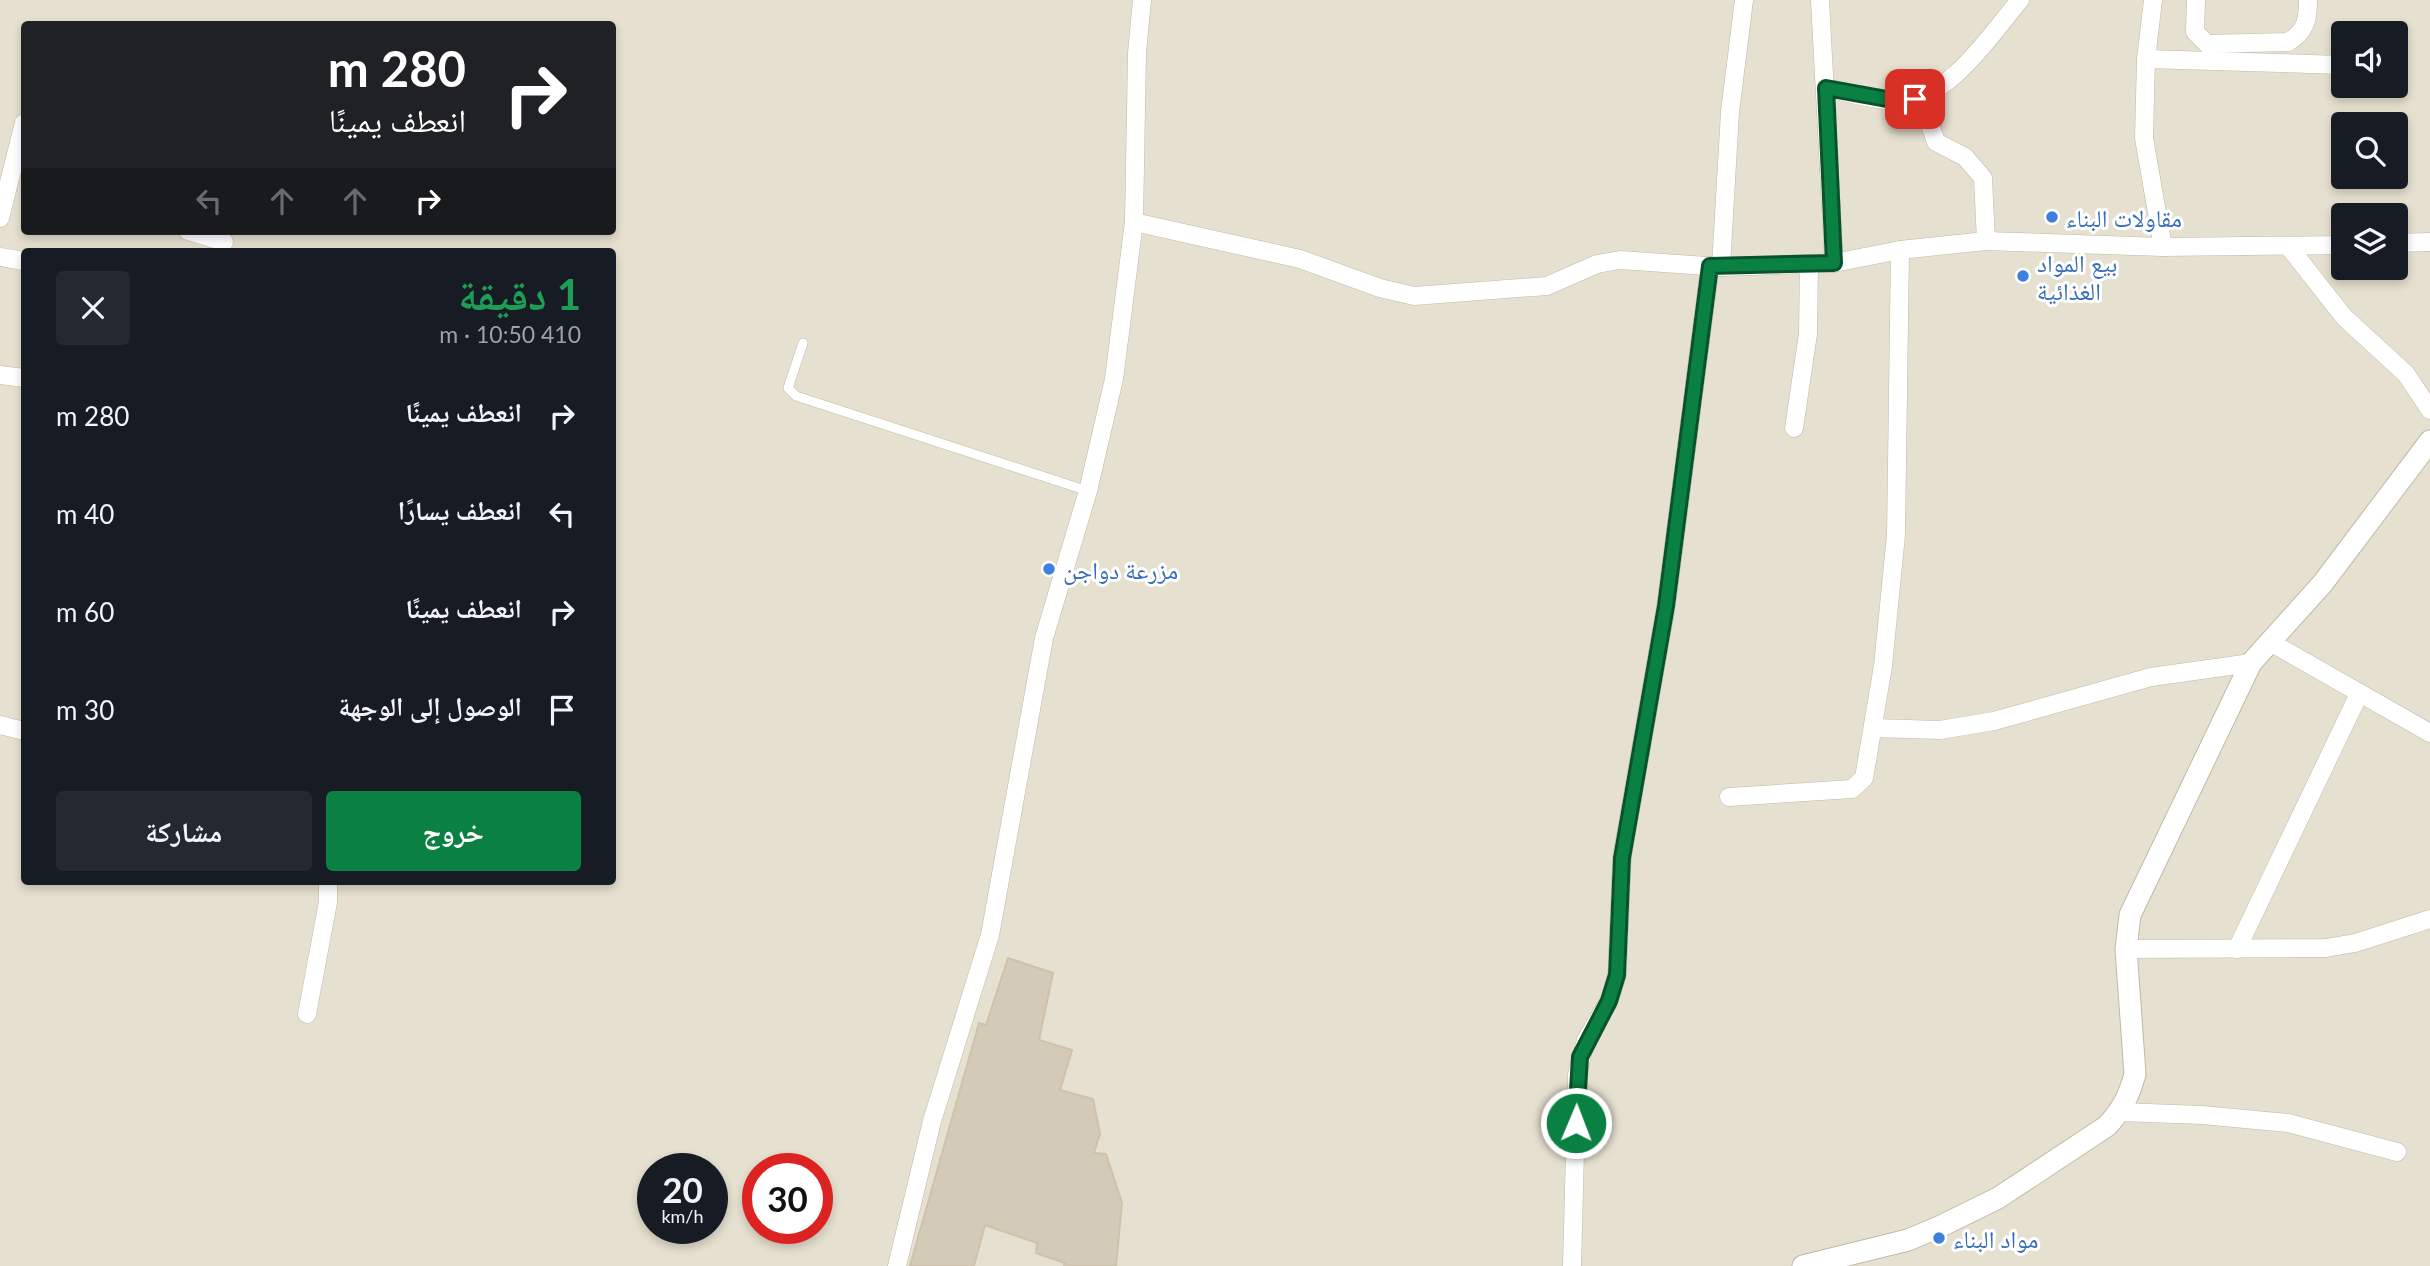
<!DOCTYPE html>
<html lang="ar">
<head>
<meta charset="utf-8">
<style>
	:root { --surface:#171b24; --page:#242831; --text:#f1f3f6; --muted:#9ea1a6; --accent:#0b8043 }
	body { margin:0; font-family:Lato,"Noto Naskh Arabic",sans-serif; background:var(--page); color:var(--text); direction:rtl; height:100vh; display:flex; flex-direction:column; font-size:26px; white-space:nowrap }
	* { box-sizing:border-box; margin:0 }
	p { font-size:23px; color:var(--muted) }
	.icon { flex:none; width:38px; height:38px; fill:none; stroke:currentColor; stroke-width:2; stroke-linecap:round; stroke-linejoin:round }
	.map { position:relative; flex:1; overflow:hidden; direction:ltr }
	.panel { position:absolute; left:21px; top:248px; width:595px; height:637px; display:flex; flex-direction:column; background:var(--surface); border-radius:7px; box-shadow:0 4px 10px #0003; direction:rtl }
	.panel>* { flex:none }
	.banner { position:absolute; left:21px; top:21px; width:595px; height:214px; border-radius:7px; box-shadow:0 4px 10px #0003; direction:rtl; background:#202124; color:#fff; overflow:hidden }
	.tools { position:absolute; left:2331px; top:21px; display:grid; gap:14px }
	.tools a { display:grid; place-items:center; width:77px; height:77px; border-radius:7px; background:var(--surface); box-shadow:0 4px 10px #0003; font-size:35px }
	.speed { position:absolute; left:637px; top:1153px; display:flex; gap:14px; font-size:35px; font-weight:700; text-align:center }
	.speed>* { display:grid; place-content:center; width:91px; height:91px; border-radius:50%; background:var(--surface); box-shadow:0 4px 10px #0003; line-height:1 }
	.speed small { font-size:18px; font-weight:400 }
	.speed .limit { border:10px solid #d22; background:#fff; color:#111 }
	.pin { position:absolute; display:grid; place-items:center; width:60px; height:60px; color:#fff; margin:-30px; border-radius:14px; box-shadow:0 4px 10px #0006 }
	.me { position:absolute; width:77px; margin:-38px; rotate:1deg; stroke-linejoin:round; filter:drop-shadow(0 0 5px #0008) }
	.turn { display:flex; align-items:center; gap:24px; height:147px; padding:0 35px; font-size:32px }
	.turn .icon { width:91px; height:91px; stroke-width:2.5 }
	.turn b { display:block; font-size:49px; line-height:60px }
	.lanes { display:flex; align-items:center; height:66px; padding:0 35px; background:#0003; justify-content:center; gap:35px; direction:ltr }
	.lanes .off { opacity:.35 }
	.round { display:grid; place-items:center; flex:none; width:74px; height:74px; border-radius:7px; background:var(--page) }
	.summary { display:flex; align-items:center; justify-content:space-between; height:119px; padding:0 35px }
	h1 { font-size:42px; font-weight:700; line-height:52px; color:#1e9e55 }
	.button { display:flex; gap:14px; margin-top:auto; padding:14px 35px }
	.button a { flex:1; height:80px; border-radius:7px; background:var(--accent); color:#fff; font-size:28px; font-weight:700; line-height:80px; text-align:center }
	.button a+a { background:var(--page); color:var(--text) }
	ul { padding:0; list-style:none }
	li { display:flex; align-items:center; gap:21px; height:98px; padding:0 35px }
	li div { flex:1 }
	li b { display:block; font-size:26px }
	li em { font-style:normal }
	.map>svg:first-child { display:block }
	.residential { fill:#e6e0d0; fill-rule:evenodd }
	.building { fill:#d3cab7; stroke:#cfc2aa; stroke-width:2 }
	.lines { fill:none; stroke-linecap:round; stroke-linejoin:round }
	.service-casing { stroke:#c0b9a7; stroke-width:10 }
	.minor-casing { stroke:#c0b9a7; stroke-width:19 }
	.tertiary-casing { stroke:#c0b9a7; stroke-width:23 }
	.service { stroke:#fff; stroke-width:9 }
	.minor { stroke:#fff; stroke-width:18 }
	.tertiary { stroke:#fff; stroke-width:21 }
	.route-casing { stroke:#07532c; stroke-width:18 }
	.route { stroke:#0b8043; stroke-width:12 }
	.shop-dot { fill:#3f7fe0; stroke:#fff; stroke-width:2.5 }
	.labels { text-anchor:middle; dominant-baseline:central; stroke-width:6; stroke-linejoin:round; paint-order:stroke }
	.shop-label { font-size:24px; fill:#366cbe; stroke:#fff; text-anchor:start }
</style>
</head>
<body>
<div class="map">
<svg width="2430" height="1266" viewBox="0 0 2430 1266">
	<rect width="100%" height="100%" fill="#f2eee2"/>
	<path class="residential" d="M0,0h2430v1266h-2430zM24,24h588v207h-588zM2343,33h53v53h-53zM2343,124h53v53h-53zM2343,215h53v53h-53zM24,252h588v630h-588zM653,1169h59v59h-59zM758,1169h59v59h-59z"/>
	<polygon class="building" points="1008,958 1053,973 1039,1040 1072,1050 1060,1090 1093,1099 1100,1134 1094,1153 1106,1154 1122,1203 1116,1266 1064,1266 1065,1263 1036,1253 1037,1243 985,1225 974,1266 910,1266 979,1023 986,1025"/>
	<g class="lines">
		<defs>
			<polyline id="service" points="803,343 788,388 796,396 1088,491"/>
			<g id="minor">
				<polyline points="1820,0 1834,263"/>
				<polyline points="2153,0 2146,59 2144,138 2163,247"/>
				<path d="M2196,0l-1,32 12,12 81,-2c18,-11 20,-22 20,-42"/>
				<polyline points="2146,59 2343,65"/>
				<path d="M1826,88c23,5 47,12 71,13 50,2 94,-67 123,-101"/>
				<polyline points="1930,93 1930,125 1936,142 1965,157 1983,178 1986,241"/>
				<polyline points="0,218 24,123"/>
				<polyline points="1134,222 1300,259 1380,288 1414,296 1547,286 1597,264 1620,260 1721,267 1834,263 1900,250 1986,241 2163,247 2343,245"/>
				<polyline points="188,231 224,242"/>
				<polyline points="2396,243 2430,242"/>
				<polyline points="2289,247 2344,317 2406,374 2430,410"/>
				<polyline points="0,257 24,261"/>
				<polyline points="1721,267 1730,112 1744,0"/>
				<polyline points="0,375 24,378"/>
				<polyline points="1794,428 1808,334 1809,264"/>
				<polyline points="2270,642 2430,733"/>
				<polyline points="0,725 24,731"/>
				<polyline points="1873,728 1940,730 1994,721 2151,677 2251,663"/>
				<polyline points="1729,797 1852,789 1864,778 1883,666 1896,535 1900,250"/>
				<polyline points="2126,949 2326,948 2355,943 2430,919"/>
				<polyline points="2237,949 2359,694"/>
				<polyline points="307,1014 328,902 328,882"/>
				<polyline points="2120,1112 2202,1115 2288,1123 2397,1152"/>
				<polyline points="897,1266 932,1121 990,935 1044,638 1088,491 1114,379 1134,222 1137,53 1142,0"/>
				<polyline points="1572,1266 1577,1075 1586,1040 1609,1001 1617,975 1622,857 1666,606 1710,266"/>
			</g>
			<path id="tertiary" d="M1803,1266l105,-26 31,-13 59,-29 109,-72c15,-16 22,-30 28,-52l-9,-125 4,-34 121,-252 72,-80 107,-142"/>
		</defs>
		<use href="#service" class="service-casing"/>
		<use href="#minor" class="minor-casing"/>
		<use href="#tertiary" class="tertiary-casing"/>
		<use href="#service" class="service"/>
		<use href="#minor" class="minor"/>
		<use href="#tertiary" class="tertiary"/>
	</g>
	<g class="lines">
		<defs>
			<polyline id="route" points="1576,1123 1580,1057 1609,1001 1617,975 1622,858 1666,606 1710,266 1834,263 1826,88 1898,101 1915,99"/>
		</defs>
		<use href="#route" class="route-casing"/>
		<use href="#route" class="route"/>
	</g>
	<g class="shop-dot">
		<circle cx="2052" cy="217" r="7"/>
		<circle cx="2023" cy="276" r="7"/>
		<circle cx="1049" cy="569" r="7"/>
		<circle cx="1939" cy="1238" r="7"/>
	</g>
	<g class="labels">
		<g class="shop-label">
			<text x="2066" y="217">مقاولات البناء</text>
			<text x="2037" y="262">بيع المواد<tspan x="2037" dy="28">الغذائية</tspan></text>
			<text x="1063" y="569">مزرعة دواجن</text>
			<text x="1953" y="1238">مواد البناء</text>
		</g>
	</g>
</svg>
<div class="tools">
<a><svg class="icon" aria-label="sound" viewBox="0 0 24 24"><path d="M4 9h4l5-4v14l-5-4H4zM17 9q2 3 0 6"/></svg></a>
<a><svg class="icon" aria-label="search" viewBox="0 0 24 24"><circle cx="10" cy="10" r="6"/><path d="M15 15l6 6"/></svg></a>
<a><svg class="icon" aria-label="layers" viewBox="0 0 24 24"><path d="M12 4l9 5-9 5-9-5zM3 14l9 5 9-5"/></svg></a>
</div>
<div class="speed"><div>20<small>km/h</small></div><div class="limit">30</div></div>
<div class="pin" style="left:1915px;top:99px;background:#d93025"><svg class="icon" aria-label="arrive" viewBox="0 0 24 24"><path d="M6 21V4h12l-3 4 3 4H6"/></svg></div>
<svg class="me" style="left:1576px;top:1123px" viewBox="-20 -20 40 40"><circle r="17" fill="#0b8043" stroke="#fff" stroke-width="3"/><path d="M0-11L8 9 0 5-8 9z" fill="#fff"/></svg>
<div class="banner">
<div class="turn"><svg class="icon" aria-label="right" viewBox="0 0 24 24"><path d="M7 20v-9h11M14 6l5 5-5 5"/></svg><div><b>280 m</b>انعطف يمينًا</div></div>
<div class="lanes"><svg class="icon off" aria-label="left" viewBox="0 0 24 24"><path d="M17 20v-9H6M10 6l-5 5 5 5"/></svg><svg class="icon off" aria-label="ahead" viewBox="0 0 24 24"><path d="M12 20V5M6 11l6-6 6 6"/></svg><svg class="icon off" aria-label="ahead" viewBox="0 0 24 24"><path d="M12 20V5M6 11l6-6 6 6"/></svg><svg class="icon" aria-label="right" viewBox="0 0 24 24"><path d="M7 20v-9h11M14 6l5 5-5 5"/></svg></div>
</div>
<section class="panel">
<div class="summary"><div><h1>1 دقيقة</h1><p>410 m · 10:50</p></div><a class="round"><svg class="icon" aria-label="close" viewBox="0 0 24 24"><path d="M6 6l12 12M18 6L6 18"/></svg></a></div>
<ul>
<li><svg class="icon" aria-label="right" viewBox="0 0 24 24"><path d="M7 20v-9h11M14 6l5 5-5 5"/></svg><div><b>انعطف يمينًا</b></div><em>280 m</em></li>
<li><svg class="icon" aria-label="left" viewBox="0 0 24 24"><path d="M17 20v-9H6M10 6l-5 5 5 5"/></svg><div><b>انعطف يسارًا</b></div><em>40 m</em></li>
<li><svg class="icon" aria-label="right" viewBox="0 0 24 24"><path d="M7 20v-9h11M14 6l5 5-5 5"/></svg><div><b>انعطف يمينًا</b></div><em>60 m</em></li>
<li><svg class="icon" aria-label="arrive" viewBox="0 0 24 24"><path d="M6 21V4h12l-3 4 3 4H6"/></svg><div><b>الوصول إلى الوجهة</b></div><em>30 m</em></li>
</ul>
<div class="button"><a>خروج</a><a>مشاركة</a></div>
</section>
</div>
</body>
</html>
